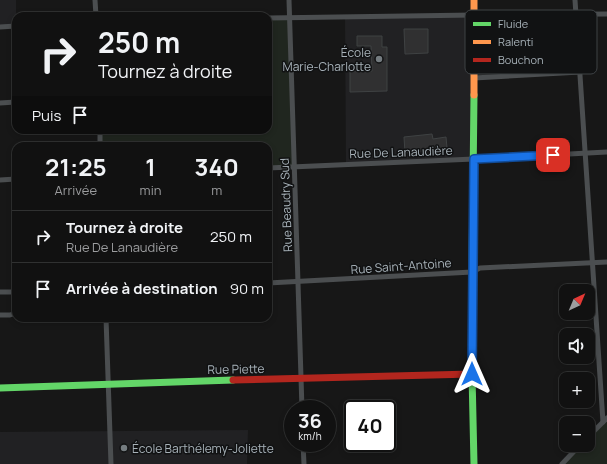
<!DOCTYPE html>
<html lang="fr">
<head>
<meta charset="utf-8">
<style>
	:root { --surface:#111; --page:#1e1f1f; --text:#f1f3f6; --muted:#9c9d9f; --line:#303131 }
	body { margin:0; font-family:Manrope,sans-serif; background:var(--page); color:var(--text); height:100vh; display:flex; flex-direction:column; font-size:15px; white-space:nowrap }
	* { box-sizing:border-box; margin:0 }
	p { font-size:13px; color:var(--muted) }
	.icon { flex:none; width:22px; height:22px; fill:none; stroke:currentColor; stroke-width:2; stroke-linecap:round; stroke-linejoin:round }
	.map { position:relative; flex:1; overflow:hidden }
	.side { position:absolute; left:12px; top:142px; width:260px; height:180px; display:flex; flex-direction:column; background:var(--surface); border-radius:12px; box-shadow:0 2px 6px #0003,0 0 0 1px var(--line) }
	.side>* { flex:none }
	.hud { position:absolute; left:12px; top:12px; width:260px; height:122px; border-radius:12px; box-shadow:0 2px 6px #0003,0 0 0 1px var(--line); background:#111; color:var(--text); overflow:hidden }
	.needle { width:26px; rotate:44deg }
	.buttons { position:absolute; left:559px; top:284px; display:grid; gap:8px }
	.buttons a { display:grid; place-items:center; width:36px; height:36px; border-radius:8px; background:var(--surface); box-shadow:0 2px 6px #0003,0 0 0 1px var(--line); font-size:20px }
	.speed { position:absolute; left:284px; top:400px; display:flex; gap:8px; font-size:20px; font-weight:700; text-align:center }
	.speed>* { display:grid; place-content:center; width:52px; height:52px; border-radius:50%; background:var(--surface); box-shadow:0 2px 6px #0003,0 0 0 1px var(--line); line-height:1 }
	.speed small { font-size:10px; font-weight:400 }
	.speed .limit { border:2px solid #111; border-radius:6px; background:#fff; color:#111 }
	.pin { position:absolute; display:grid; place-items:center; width:34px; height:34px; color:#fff; margin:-17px; border-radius:8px; box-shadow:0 2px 6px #0006 }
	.me { position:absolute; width:44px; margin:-22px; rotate:0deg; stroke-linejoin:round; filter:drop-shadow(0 0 3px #0008) }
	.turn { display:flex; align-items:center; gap:14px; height:84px; padding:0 20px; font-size:18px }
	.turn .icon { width:52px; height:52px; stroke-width:2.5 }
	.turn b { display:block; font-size:28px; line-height:34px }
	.then { display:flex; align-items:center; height:38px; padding:0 20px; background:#0003; gap:8px; font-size:15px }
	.eta { display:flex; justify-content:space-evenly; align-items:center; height:68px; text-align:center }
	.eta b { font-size:24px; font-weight:700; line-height:28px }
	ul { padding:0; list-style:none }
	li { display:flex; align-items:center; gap:12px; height:52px; padding:0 20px; border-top:1px solid var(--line) }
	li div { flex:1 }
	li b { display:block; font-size:15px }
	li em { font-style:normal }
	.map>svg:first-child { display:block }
	.built { fill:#212123 }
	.green { fill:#20261f }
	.building { fill:#303031; stroke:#3f4243 }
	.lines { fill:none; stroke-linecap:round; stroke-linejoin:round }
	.street { stroke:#4b4e50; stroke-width:5 }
	.fast { stroke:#63d668; stroke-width:7 }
	.slow { stroke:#ff974d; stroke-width:7 }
	.jam { stroke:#b3261e; stroke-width:7 }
	.route-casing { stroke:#114b97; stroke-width:10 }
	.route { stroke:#1a73e8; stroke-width:7 }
	.poi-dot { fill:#757c80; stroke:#111213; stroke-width:1.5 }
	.labels { text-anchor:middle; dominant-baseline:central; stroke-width:3; stroke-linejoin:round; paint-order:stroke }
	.poi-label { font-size:12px; fill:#a8b2b9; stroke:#111213; text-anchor:end }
	.street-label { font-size:12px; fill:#a8b2b9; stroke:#111213 }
	.key { fill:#111213; stroke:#3e4245; stroke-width:1 }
	.key-label { font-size:11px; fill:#a8b2b9 }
</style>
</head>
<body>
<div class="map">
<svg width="607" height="464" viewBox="0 0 607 464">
	<rect width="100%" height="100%" fill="#171717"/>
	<g class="built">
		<polygon points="0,0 16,0 16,26 0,27"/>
		<polygon points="474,15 474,159 346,166 345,16"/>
		<polygon points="248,430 247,464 0,464 0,432"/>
	</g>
	<g class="green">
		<polygon points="268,18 290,18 294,166 268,168 268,146 100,146 100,130 268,130"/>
		<polygon points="607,418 607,464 562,464 580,445 588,445 588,437"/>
	</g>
	<g class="building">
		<polygon points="404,29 428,29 428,53 405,54"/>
		<polygon points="357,36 382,36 382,47 387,47 387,91 350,92 350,71 372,71 371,46 357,46"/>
		<polygon points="432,134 433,139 446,137 447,148 405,153 404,137"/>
	</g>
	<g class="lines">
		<g class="street">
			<polyline points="95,0 96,16"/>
			<polyline points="289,0 302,409"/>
			<polyline points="575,0 603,422"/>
			<polyline points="268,18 474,15 607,14"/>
			<polyline points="0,27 16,26"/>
			<polyline points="474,78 580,72"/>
			<polyline points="0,103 16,102"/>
			<polyline points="100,130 100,146"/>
			<polyline points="268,168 474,159 607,152"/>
			<polyline points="0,180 16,179"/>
			<polyline points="268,283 472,272 480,268 607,262"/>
			<polyline points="0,292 16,292"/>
			<polyline points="0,315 10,315 16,313"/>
			<polyline points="106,318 111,464"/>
			<polyline points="588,437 607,418"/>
			<polyline points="303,443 304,464"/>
			<polyline points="562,464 580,445"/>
		</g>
		<g class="fast">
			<polyline points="474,95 472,272 472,374 474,464"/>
			<polyline points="0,388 233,380"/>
		</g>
		<polyline class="slow" points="474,0 474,95"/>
		<polyline class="jam" points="233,380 472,374"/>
	</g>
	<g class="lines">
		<defs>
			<polyline id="route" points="472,374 474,159 553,155"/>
		</defs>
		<use href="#route" class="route-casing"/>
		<use href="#route" class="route"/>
	</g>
	<g class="poi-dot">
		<circle cx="379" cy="59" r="4"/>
		<circle cx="124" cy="448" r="4"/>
	</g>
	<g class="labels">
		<g class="poi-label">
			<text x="371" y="52">École<tspan x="371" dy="14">Marie-Charlotte</tspan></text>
			<text x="132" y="448" text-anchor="start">École Barthélemy-Joliette</text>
		</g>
		<g class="street-label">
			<text transform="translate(401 152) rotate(-2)">Rue De Lanaudière</text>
			<text transform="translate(286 205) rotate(-92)">Rue Beaudry Sud</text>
			<text transform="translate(401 266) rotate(-4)">Rue Saint-Antoine</text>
			<text transform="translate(236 369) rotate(-1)">Rue Piette</text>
		</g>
	</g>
	<rect x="465" y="10" width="132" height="64" rx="6" class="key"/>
	<rect x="473" y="22" width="18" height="4" fill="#63d668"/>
	<rect x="473" y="40" width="18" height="4" fill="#ff974d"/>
	<rect x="473" y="58" width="18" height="4" fill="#b3261e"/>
	<g class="key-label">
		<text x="498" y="28">Fluide</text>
		<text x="498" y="46">Ralenti</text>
		<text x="498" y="64">Bouchon</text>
	</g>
</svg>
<div class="buttons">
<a><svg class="needle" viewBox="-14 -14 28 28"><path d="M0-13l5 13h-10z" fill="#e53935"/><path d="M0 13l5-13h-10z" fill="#9c9d9f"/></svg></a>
<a><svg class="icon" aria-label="sound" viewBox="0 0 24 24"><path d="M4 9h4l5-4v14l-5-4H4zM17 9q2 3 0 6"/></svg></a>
<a>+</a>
<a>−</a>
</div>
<div class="speed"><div>36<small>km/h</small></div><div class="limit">40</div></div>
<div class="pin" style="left:553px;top:155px;background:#d93025"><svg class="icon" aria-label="arrive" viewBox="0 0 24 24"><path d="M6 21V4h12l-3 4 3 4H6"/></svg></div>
<svg class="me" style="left:472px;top:374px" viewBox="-20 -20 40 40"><path d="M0-17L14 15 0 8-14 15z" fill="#1a73e8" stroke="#fff" stroke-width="4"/></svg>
<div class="hud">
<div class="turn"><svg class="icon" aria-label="right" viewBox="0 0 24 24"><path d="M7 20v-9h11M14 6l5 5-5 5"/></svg><div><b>250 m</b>Tournez à droite</div></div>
<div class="then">Puis<svg class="icon" aria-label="arrive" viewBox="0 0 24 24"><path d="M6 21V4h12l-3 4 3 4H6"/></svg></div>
</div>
<section class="side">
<div class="eta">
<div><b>21:25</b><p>Arrivée</p></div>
<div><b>1</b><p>min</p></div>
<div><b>340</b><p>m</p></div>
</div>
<ul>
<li><svg class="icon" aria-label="right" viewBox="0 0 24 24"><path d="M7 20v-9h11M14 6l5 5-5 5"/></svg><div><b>Tournez à droite</b><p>Rue De Lanaudière</p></div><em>250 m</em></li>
<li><svg class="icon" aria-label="arrive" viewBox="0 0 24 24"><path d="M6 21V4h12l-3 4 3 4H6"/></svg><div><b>Arrivée à destination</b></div><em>90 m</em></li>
</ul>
</section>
</div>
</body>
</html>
